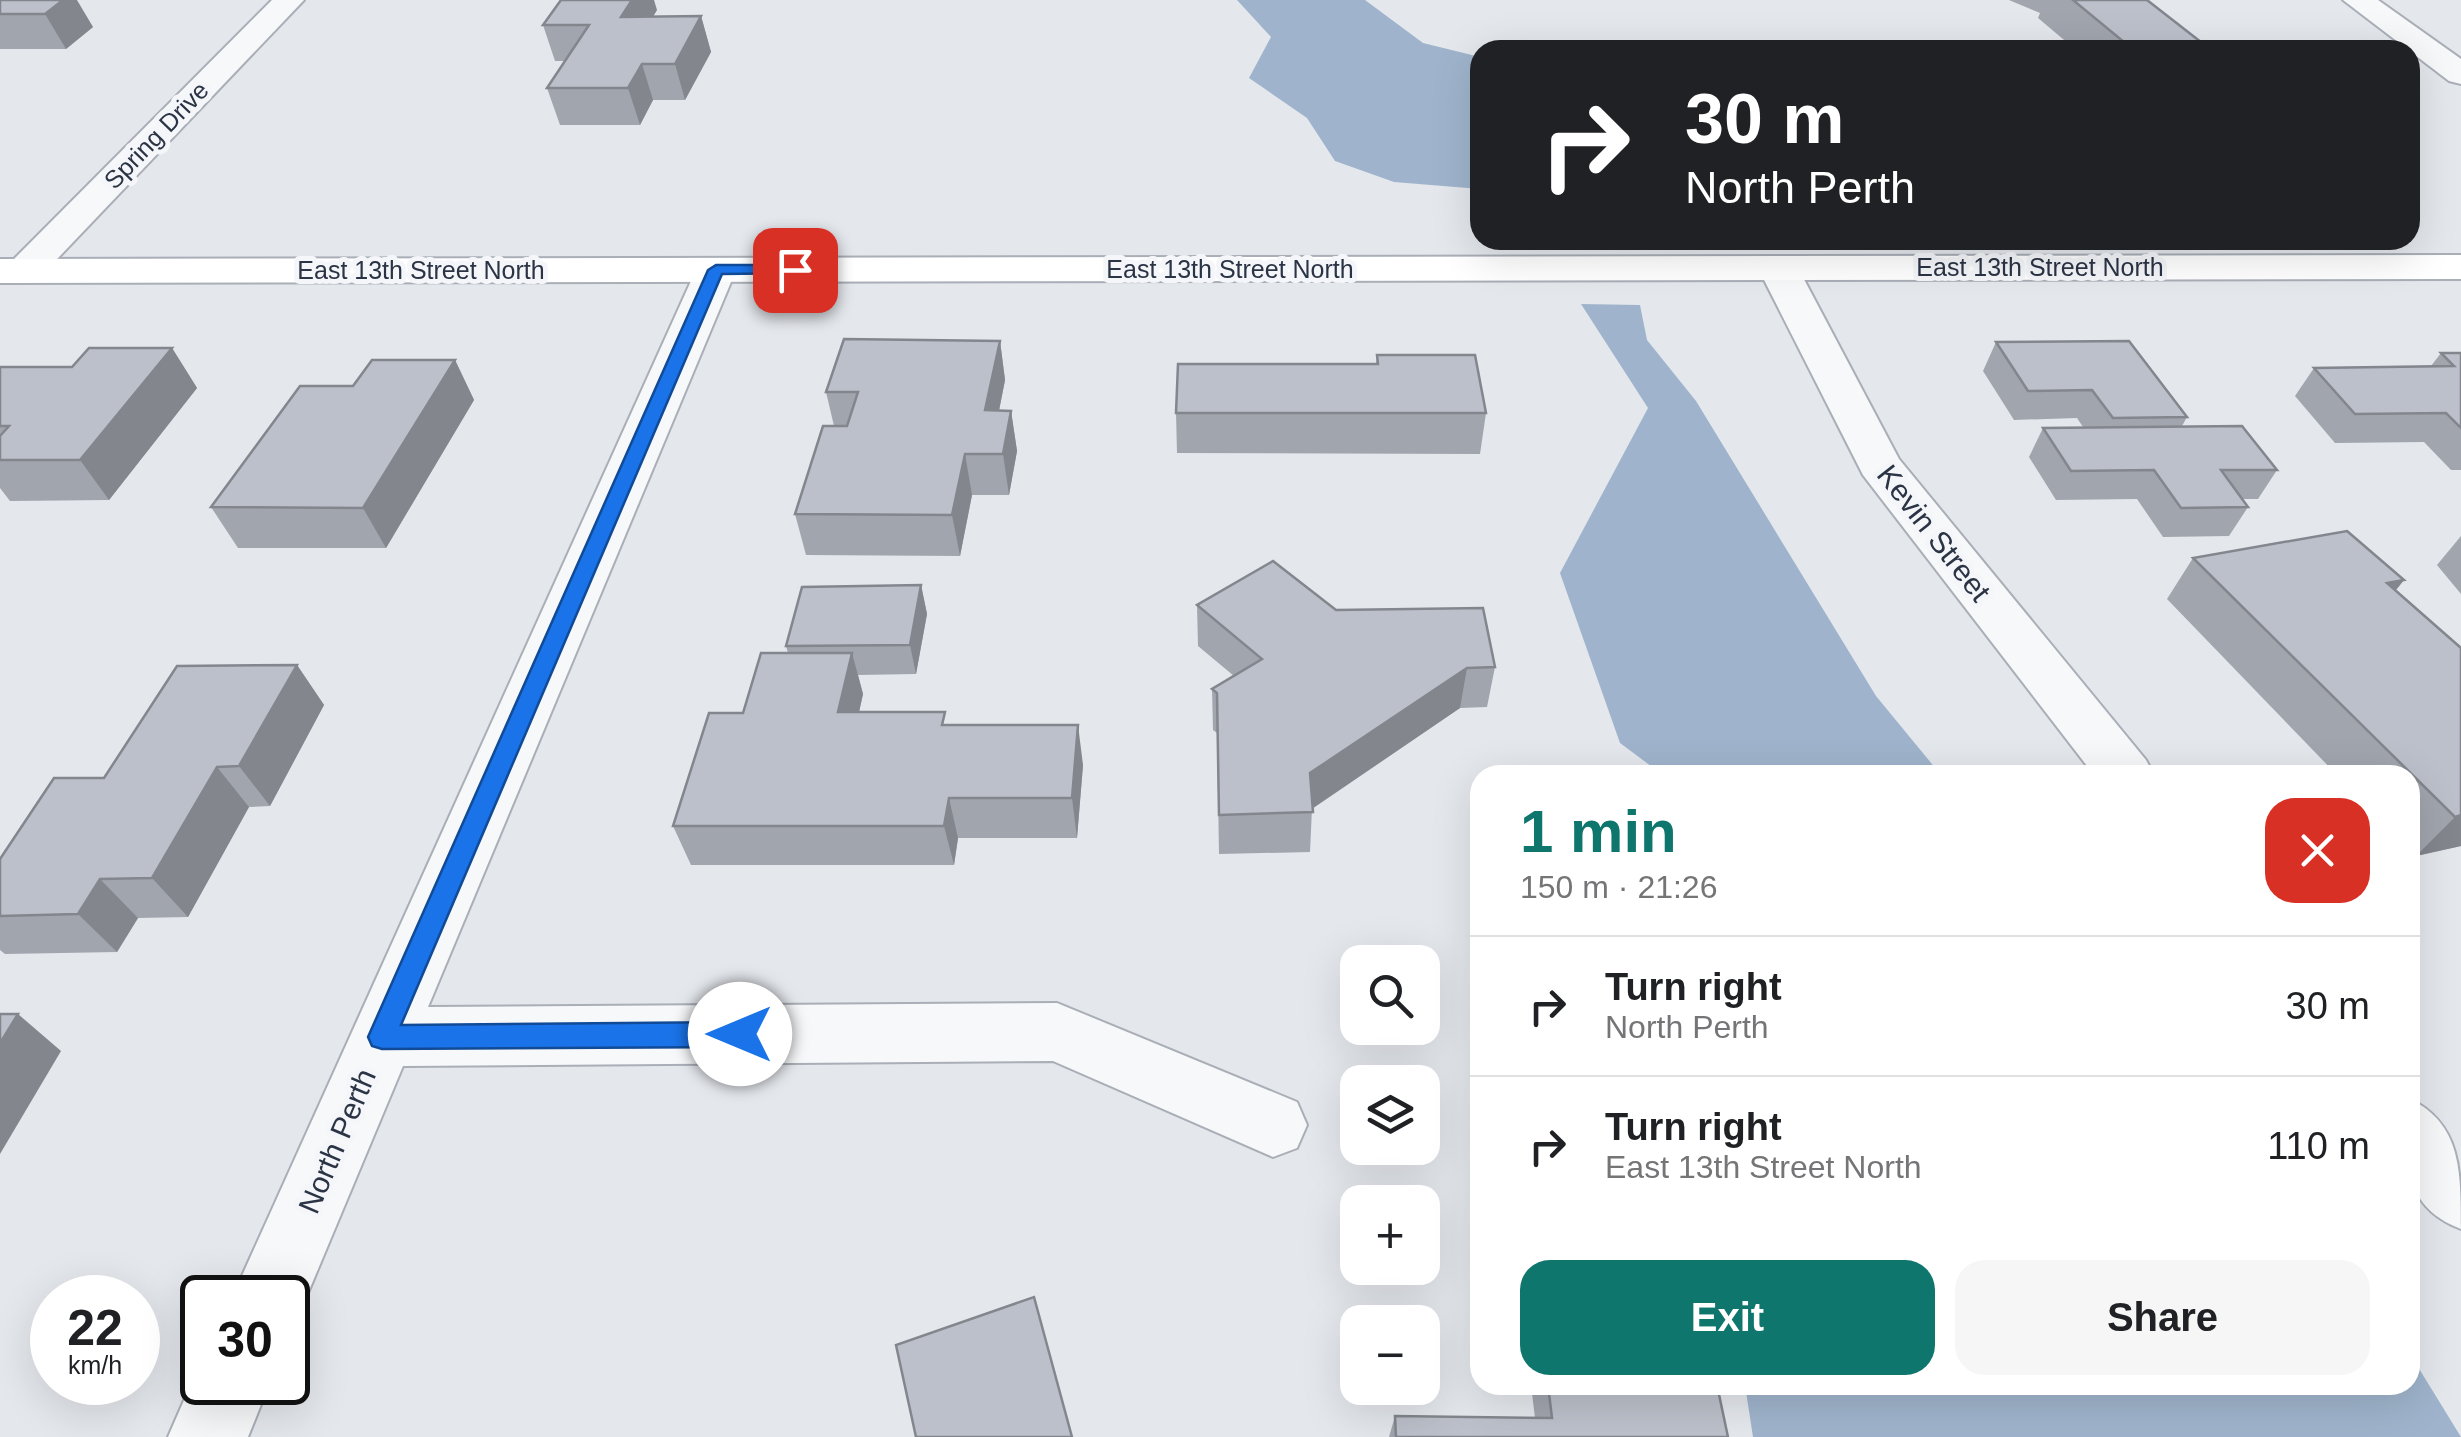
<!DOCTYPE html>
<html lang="en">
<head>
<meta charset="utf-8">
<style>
	:root { --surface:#fff; --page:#f6f6f6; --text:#202124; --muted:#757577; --line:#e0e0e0; --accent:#0f766e }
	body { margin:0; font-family:Arial,sans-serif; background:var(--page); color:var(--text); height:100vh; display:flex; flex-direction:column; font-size:38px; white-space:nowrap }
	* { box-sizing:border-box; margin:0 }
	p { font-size:32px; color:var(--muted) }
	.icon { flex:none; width:55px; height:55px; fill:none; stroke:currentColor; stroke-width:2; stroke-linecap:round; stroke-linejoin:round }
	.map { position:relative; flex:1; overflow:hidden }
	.panel { position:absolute; left:1470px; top:765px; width:950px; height:630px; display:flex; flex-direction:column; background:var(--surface); border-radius:30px; box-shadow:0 10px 40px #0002 }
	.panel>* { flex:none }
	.guide { position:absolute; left:1470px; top:40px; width:950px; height:210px; border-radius:30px; box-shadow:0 10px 40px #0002; background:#202124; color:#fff; overflow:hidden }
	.buttons { position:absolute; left:1340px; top:945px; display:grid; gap:20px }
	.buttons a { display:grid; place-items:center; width:100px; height:100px; border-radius:20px; background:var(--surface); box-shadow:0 10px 40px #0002; font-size:50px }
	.speed { position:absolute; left:30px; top:1275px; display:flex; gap:20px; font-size:50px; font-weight:700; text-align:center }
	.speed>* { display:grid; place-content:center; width:130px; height:130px; border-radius:50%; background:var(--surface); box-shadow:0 10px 40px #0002; line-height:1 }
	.speed small { font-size:25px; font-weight:400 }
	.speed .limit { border:5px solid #111; border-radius:15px; background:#fff; color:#111 }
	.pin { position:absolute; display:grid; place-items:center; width:85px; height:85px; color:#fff; margin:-42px; border-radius:20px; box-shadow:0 5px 15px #0006 }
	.me { position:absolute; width:110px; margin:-55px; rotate:270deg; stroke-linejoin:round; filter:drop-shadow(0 0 8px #0008) }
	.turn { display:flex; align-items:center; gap:35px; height:210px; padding:0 50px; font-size:45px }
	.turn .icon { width:130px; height:130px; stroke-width:2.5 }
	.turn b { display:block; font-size:70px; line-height:85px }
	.round { display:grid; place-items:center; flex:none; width:105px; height:105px; border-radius:30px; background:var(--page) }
	.headline { display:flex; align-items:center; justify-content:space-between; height:170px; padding:0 50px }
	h1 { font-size:60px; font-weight:700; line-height:75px; color:var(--accent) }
	.cta { display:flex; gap:20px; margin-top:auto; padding:20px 50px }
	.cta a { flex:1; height:115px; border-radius:30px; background:var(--accent); color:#fff; font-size:40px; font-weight:700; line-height:115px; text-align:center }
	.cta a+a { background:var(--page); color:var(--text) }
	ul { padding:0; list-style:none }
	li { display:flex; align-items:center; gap:30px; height:140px; padding:0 50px; border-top:2px solid var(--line) }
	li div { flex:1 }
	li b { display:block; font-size:38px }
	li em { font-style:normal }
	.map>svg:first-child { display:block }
	.water { fill:#9fb4cc }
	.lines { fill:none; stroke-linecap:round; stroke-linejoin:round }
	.street-casing { stroke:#a9aeb7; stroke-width:4 }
	.secondary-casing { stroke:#a9aeb7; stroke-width:4 }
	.street { fill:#f7f8fa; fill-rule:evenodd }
	.secondary { fill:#fff; fill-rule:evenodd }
	.wall { fill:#a1a5ae }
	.shaded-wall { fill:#83868d }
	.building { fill:#bbc0ca; stroke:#83868d; stroke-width:2.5 }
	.route { fill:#1a73e8; stroke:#114b97; stroke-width:2.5 }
	.labels { text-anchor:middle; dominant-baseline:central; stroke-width:10; stroke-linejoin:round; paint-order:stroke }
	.far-street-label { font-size:25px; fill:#2b3445; stroke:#f4f6f9 }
	.street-label { font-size:30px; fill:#2b3445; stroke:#f4f6f9 }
</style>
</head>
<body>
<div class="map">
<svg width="2461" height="1437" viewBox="0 0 2461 1437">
	<rect width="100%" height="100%" fill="#e4e7ec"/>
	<g class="water">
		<polygon points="1365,0 1423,43 1480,57 1480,189 1394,182 1335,161 1307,118 1249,78 1271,37 1237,0"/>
		<polygon points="1581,304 1640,305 1647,340 1696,401 1876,696 1941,775 1663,775 1620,743 1560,573 1648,408"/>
		<polygon points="2410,1354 2461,1437 1753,1437 1745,1385 2410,1385"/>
	</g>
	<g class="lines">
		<defs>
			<g id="street">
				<polygon points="272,0 304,0 38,279 24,283 10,279 4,271 10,263"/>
				<polygon points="2343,0 2378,0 2461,59 2461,84 2449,81"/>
				<polygon points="1778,256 1792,260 1798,268 1899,459 2146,760 2154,775 2094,775 1863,475 1758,268 1764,260"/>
				<polygon points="716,258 730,262 736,270 428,1007 1057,1003 1297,1102 1307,1125 1297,1148 1273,1157 1053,1061 403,1066 295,1324 288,1328 288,1298 232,1298 696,270 702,262"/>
				<path d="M2410,1099c51,25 51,71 51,130 -64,-25 -51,-72 -51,-130z"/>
				<polygon points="202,1359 202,1382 270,1382 248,1437 168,1437"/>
			</g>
			<polygon id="secondary" points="2461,255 2461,279 0,283 0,259"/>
		</defs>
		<use href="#street" class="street-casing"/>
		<use href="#secondary" class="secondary-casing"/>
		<use href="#street" class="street"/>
		<use href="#secondary" class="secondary"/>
	</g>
	<g class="wall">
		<polygon points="0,0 93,27 66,49 0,49"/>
		<polygon points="2009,0 2147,0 2205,50 2076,50 2038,18 2040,13"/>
		<polygon points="657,10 653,16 701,16 711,52 685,100 653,100 640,125 560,125 547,88 565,61 555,61 543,25"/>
		<polygon points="1000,341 1005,380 999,411 1011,411 1017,451 1009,495 972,495 960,556 806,555 795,514 834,426 826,392"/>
		<polygon points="1996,342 2187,417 2182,426 2277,470 2258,499 2242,499 2248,507 2229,536 2163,537 2137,499 2056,500 2029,457 2043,428 2083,427 2077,418 2014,420 1983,371"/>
		<polygon points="172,348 197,388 109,500 10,501 0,488 0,367 72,367"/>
		<polygon points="2441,353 2461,353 2461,470 2451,470 2424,442 2335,443 2295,396 2314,368 2431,366"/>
		<polygon points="1377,355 1486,413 1480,454 1177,453 1176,413 1376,364"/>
		<polygon points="455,360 474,400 386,548 238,548 211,507 353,386"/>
		<polygon points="2461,536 2461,594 2437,565"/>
		<polygon points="2193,558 2404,580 2395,591 2461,648 2461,846 2416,856 2410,850 2410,775 2337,775 2167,599"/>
		<polygon points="921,585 927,614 916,674 858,675 863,694 859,712 947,725 1083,765 1077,838 958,838 954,865 691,865 673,826 743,713 788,653 786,646"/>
		<polygon points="1197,605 1336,610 1495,667 1487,707 1460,708 1312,809 1310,852 1219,854 1217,733 1213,730 1212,689 1234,676 1198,646"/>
		<polygon points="297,665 324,705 270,806 249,807 188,917 138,918 117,952 5,954 0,950 0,859 104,778"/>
		<polygon points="1531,1385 1717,1385 1728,1437 1389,1437 1395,1416 1535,1418"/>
	</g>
	<g class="shaded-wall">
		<polygon points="63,0 77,0 93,27 66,49 45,14"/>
		<polygon points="632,0 654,0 657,10 632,52 621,17"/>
		<polygon points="701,16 711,52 685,100 675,64"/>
		<polygon points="642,64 653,100 640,125 628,88"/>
		<polygon points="1000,341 1005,380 991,451 985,410"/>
		<polygon points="172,348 197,388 109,500 80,460"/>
		<polygon points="455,360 474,400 386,548 363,508"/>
		<polygon points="1011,411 1017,451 1009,495 1003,454"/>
		<polygon points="965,454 972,495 960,556 952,515"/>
		<polygon points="2404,580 2371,621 2387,583"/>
		<polygon points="921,585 927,614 916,674 910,645"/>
		<polygon points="852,653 863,694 850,753 838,712"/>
		<polygon points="297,665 324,705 270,806 239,766"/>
		<polygon points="1467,668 1460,708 1307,812 1310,773"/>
		<polygon points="1078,725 1083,765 1077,838 1072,798"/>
		<polygon points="217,767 249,807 188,917 152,878"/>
		<polygon points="949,798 958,838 954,865 944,826"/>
		<polygon points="2461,815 2461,846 2416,856 2455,817"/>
		<polygon points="100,879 138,918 117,952 78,914"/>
		<polygon points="18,1014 61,1051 0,1154 0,1043"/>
	</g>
	<g class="building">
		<polygon points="0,0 63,0 45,14 0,14"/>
		<polygon points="561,0 632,0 621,17 701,16 675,64 642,64 628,88 547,88 589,25 543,25"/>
		<polygon points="2073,0 2147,0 2206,46 2205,50 2124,50 2124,42"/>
		<polygon points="844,339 1000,341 985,410 1011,411 1003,454 965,454 952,515 795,514 823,426 847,426 858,392 826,392"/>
		<polygon points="2129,341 2187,417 2113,418 2092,390 2028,391 1996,342"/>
		<polygon points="89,348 172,348 80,460 0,460 0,436 9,426 0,426 0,367 72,367"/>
		<polygon points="2441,353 2461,353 2461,428 2446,413 2355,414 2314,368 2454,366"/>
		<polygon points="1377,355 1475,355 1486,413 1176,413 1178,364 1378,364"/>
		<polygon points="372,360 455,360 363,508 211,507 300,386 353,386"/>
		<polygon points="2242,426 2277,470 2221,470 2248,507 2181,508 2154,470 2071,471 2043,428"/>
		<polygon points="2347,531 2404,580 2387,583 2461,648 2461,815 2455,817 2193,558"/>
		<polygon points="1273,561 1336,610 1483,608 1495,667 1467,668 1310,773 1313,812 1219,815 1217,693 1212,689 1262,659 1197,605"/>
		<polygon points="921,585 910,645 786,646 802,587"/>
		<polygon points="761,653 852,653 838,712 945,712 942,725 1078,725 1072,798 949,798 944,826 673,826 709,713 743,713"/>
		<polygon points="297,665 239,766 217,767 152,878 100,879 78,914 0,916 0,859 54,778 104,778 177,666"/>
		<polygon points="0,1014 18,1014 0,1043"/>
		<polygon points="1034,1297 1072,1437 916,1437 896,1345"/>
		<polygon points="1548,1385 1717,1385 1728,1437 1396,1437 1395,1416 1552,1418"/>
	</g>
	<polygon class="route" points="795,265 803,270 801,273 722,274 401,1025 740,1022 749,1026 753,1034 749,1043 740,1047 382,1049 372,1046 368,1037 708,270 716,265"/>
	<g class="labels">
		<g class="far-street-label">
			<text transform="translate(156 135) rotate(-46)">Spring Drive</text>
			<text x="2040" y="267">East 13th Street North</text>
			<text x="1230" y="269">East 13th Street North</text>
			<text x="421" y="270">East 13th Street North</text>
		</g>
		<g class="street-label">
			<text transform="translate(1934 533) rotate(52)">Kevin Street</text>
			<text transform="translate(337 1141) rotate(-67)">North Perth</text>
		</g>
	</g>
</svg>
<div class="buttons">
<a><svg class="icon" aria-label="search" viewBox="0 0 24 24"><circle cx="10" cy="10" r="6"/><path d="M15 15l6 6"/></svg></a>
<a><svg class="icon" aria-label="layers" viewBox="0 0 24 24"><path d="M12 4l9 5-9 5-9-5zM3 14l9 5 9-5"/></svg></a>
<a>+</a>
<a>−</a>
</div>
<div class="speed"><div>22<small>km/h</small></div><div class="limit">30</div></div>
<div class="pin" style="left:795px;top:270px;background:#d93025"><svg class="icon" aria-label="arrive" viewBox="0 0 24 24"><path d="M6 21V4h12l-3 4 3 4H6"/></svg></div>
<svg class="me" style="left:740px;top:1034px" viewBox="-20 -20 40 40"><circle r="19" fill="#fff"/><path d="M0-13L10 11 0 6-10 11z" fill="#1a73e8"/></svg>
<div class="guide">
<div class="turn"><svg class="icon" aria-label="right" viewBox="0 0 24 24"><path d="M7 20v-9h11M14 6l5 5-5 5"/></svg><div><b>30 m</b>North Perth</div></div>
</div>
<section class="panel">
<div class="headline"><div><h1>1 min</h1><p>150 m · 21:26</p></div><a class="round" style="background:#d93025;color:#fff"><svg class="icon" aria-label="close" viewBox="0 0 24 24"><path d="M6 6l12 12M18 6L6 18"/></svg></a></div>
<ul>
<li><svg class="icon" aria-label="right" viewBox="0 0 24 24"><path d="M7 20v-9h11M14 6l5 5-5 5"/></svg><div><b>Turn right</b><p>North Perth</p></div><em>30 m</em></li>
<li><svg class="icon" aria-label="right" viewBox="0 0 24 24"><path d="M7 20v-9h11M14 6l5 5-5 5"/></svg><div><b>Turn right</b><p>East 13th Street North</p></div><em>110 m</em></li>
</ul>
<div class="cta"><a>Exit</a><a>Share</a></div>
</section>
</div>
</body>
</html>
